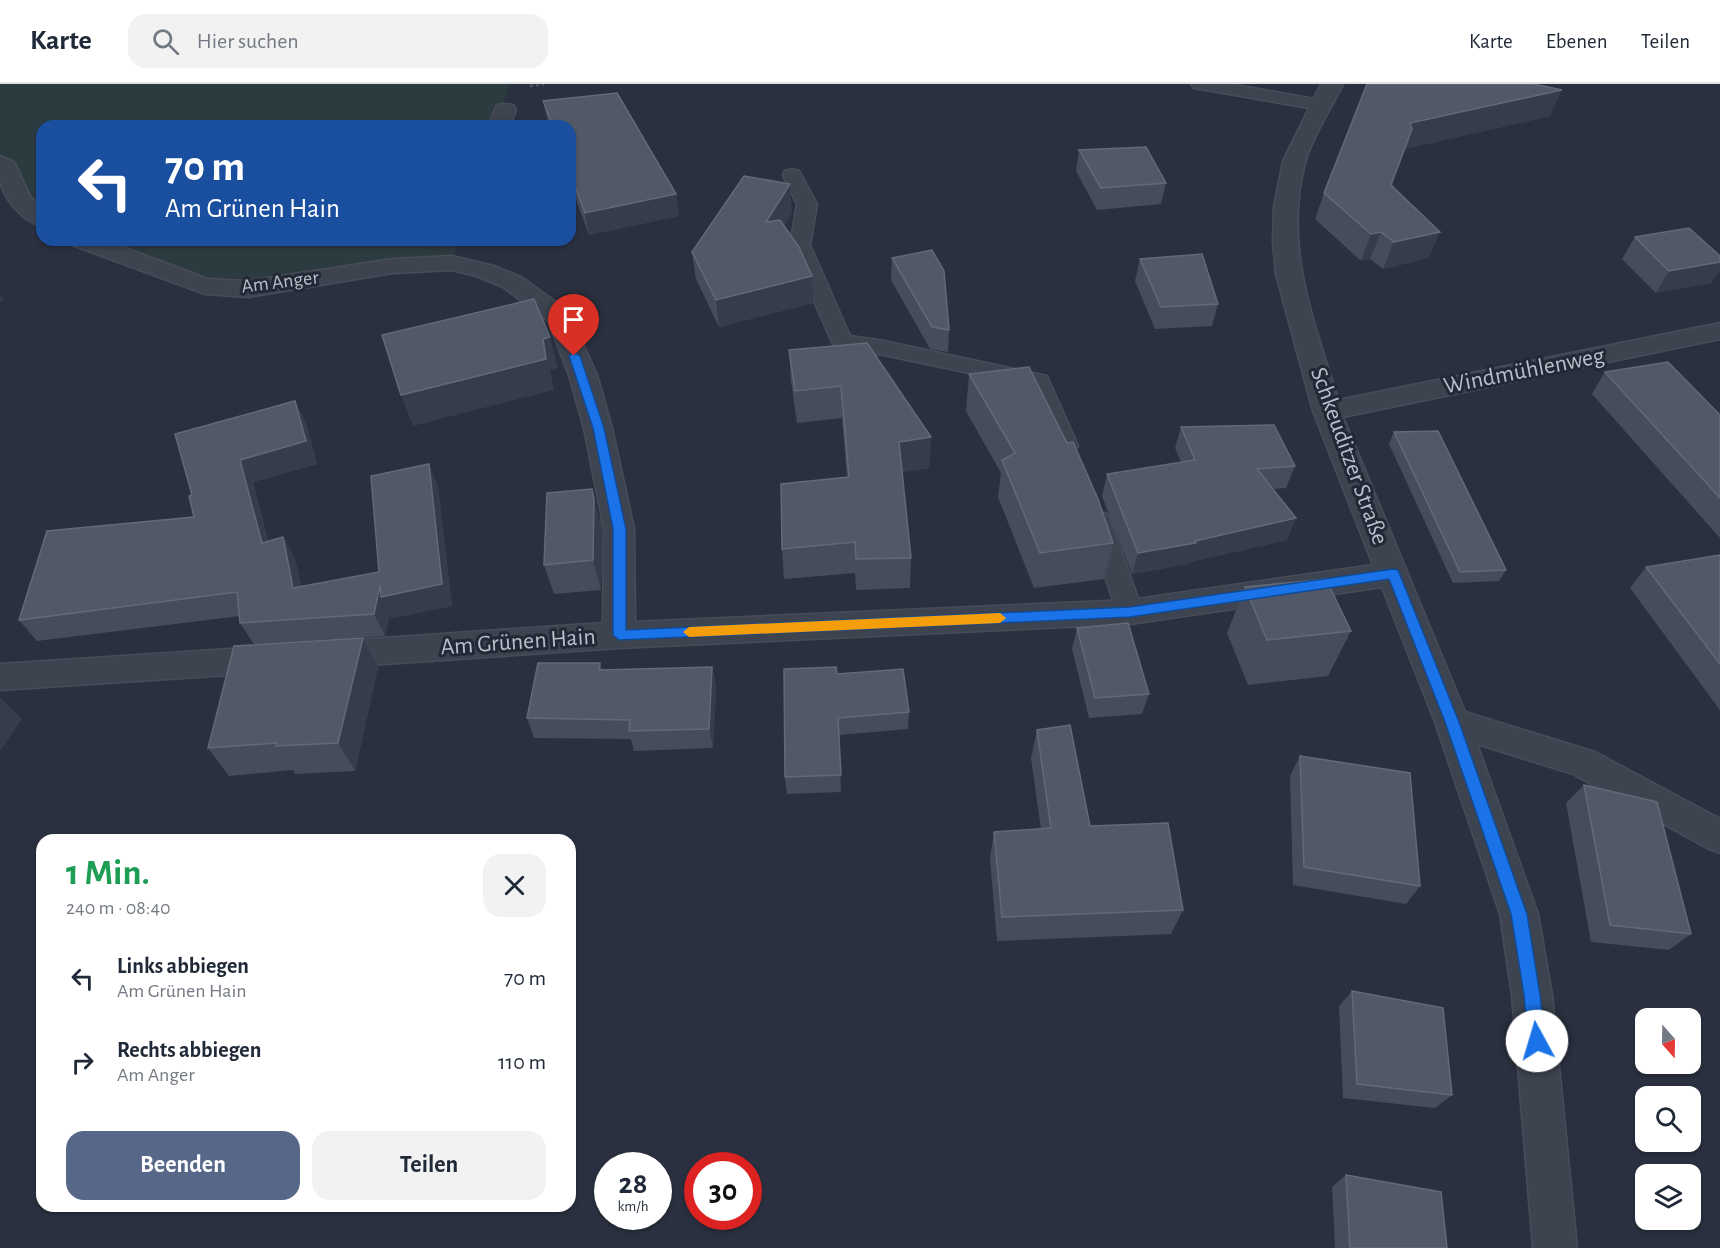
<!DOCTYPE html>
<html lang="de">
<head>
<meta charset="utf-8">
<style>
	:root { --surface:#fff; --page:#f2f2f3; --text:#1f2937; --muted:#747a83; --line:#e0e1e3; --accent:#576788 }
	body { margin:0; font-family:"Alegreya Sans",sans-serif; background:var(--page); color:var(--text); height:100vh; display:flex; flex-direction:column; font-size:22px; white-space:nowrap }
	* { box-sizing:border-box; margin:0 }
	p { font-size:20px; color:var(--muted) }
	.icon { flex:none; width:33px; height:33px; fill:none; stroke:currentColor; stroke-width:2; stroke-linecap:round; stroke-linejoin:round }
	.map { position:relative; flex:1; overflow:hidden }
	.details { position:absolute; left:36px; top:750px; width:540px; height:378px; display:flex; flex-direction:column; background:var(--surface); border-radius:18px; box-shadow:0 2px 4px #0004 }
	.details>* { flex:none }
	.top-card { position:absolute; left:36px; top:36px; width:540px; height:126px; border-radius:18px; box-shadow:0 2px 4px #0004; background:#1a4fa0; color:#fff; overflow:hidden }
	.needle { width:39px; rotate:160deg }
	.controls { position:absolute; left:1635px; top:924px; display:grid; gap:12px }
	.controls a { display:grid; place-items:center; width:66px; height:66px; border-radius:12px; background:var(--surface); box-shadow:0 2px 4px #0004; font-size:30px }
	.speed { position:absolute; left:594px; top:1068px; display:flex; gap:12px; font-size:30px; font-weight:700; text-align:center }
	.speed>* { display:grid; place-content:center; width:78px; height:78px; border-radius:50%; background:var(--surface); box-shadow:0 2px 4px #0004; line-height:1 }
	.speed small { font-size:15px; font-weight:400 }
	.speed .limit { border:9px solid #d22; background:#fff; color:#111 }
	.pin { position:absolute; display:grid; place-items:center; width:51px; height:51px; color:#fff; margin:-62px -26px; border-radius:50% 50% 50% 0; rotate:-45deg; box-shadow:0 0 6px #0007 }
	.pin .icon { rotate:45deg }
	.me { position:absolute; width:66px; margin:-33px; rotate:354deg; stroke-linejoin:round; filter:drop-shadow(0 0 4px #0008) }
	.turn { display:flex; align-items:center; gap:21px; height:126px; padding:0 30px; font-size:27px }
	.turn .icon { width:78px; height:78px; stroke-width:2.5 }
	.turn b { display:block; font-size:42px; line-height:51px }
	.round { display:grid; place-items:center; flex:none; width:63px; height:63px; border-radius:18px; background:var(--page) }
	.summary { display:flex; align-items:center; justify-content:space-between; height:102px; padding:0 30px }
	h1 { font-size:36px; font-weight:600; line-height:45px; color:#1e9e55 }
	.button { display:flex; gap:12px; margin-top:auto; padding:12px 30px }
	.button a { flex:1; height:69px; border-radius:18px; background:var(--accent); color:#fff; font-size:24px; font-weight:600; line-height:69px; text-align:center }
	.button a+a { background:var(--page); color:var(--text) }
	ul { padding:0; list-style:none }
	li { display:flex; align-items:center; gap:18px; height:84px; padding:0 30px }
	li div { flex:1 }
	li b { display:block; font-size:22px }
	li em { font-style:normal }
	header { display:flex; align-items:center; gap:36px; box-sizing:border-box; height:84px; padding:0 30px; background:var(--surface); border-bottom:2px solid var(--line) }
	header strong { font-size:28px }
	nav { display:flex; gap:33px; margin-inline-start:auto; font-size:21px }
	.search { width:420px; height:54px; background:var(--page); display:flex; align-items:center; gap:15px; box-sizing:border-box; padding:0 21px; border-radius:18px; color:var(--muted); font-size:22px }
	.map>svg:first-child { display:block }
	.green { fill:#2c3b40 }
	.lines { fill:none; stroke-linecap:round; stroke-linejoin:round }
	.lane-casing { stroke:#474c58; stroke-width:3 }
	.street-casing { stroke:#474c58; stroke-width:3 }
	.path { stroke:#455458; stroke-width:3; stroke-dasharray:3 3; stroke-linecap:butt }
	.lane { fill:#3d434f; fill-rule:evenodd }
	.street { fill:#3d434f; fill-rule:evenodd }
	.wall { fill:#454d5c }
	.shaded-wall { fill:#353c4c }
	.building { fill:#515968; stroke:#626977; stroke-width:1.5 }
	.route { fill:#1a73e8; stroke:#114b97; stroke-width:1.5 }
	.slow { fill:#f59e0b }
	.labels { text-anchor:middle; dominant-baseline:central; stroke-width:6; stroke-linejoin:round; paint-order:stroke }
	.far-street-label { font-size:20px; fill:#babeca; stroke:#222835 }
	.street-label { font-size:24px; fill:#babeca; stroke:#222835 }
</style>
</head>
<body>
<header>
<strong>Karte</strong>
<div class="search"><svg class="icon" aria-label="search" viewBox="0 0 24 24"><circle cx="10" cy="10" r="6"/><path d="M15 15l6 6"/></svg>Hier suchen</div>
<nav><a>Karte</a><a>Ebenen</a><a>Teilen</a></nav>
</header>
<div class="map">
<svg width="1720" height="1164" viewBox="0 0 1720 1164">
	<rect width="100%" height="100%" fill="#2a303f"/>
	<g class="green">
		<polygon points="0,0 510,0 496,42 42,42 42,135 0,79"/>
		<polygon points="82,156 459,156 452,179 276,195 213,194"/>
	</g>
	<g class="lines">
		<defs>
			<g id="lane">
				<polygon points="1191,0 1230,0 1320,16 1326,17 1329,21 1326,25 1320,26 1200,5 1194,4"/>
				<polygon points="792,85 799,87 817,120 810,161 850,252 884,257 1047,292 1078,362 1074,368 1066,370 1058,368 1030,302 884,271 834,263 790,161 797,120 783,91 785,87"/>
				<polygon points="1098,427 1107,430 1110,436 1143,528 1139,535 1130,538 1121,535 1117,528 1086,436 1089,430"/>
			</g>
			<g id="street">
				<path d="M1321,0h22c-11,23 -32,55 -38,79 -22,84 9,157 33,237l382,-77v16l-377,78 122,295 130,40 125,67v34l-13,-5 -134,-74 -96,-30 61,170 14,81 25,253h-44l-21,-253 -12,-81 -65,-192 -53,-135 -252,37 -511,24 -294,20 -12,-4 -4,-9 4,-9 12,-4 278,-19 1,-94 -20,-101 -15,-53 -21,-54 -45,-34 -27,-11 -24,-6 -59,3 -145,24 -43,-3 -133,-49 -3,-5h35l104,39 40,2 145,-22 59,-3 42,10 27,11 47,34 29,64 15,53 22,101 1,93 495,-22 243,-35 -60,-154 -37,-137 -3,-32 1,-35 9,-46z"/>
				<polygon points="505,20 513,21 516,26 510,42 488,42 497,21"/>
				<path d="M0,72l14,6 16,34 12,12v18c-18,-4 -38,-26 -42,-45 0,-8 0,-17 0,-25z"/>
				<polygon points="274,562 286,566 290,575 286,584 274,588 0,606 0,580"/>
			</g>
		</defs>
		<use href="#lane" class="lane-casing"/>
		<use href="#street" class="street-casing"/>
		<polyline class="path" points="530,2 544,0"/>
		<use href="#lane" class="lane"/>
		<use href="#street" class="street"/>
	</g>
	<g class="wall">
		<polygon points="1367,0 1550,32 1404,65 1391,101 1440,148 1428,174 1383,185 1370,175 1361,177 1315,135 1324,109"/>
		<polygon points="543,17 676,110 679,132 589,151 570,99 570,42 549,42"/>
		<polygon points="1079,66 1166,99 1161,120 1097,126 1076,87"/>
		<polygon points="792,128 784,141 813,219 719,243 696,195 692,168"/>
		<polygon points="1635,153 1720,172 1720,186 1711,199 1656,209 1622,175"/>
		<polygon points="892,174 949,246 948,268 930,265 891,196"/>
		<polygon points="1140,175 1218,220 1212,242 1155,245 1135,197"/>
		<polygon points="789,266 931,353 929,384 902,388 911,474 910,504 856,506 855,489 784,495 782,465 847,394 842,334 797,339 791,297"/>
		<polygon points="1605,288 1720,331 1720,454 1592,310"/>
		<polygon points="969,290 1113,459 1104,495 1034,504 998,413 1001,389 966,327"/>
		<polygon points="306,339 317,380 253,398 268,457 283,453 295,475 301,503 379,488 438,403 452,522 392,534 390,530 385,552 254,560 240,539 240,532 37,557 19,536 194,433 192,411"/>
		<polygon points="1181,343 1295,382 1286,404 1273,405 1296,434 1287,456 1190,478 1189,480 1132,490 1102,412 1107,390 1181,378 1175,364"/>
		<polygon points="1394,348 1506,486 1499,497 1453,499 1389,360"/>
		<polygon points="600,435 602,445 601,506 554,510 544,481"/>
		<polygon points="1720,471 1720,626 1630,504 1646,483"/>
		<polygon points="1245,503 1351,547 1328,592 1248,601 1227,549"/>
		<polygon points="1077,544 1149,610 1142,630 1089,634 1072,565"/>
		<polygon points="363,554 378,583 355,687 295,690 293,686 229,692 208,664"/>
		<polygon points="600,579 602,586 712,583 716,603 713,664 634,667 631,655 534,654 527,634"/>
		<polygon points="837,590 909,628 908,645 839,651 841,708 787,710 785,693"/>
		<polygon points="1037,646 1090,742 1183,826 1171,850 997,857 990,774 994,748 1041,745 1031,674"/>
		<polygon points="1300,672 1420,802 1406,820 1293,801 1290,692"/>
		<polygon points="1584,701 1691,850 1669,866 1591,858 1566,719"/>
		<polygon points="1352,907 1452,1011 1435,1024 1343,1014 1339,922"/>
		<polygon points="1346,1091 1447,1164 1335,1164 1332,1103"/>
	</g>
	<g class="shaded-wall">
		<polygon points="1562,6 1550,32 1400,66 1410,39"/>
		<polygon points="790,100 792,128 768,165 766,138"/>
		<polygon points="676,110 679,132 589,151 585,129"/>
		<polygon points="1381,148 1370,175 1361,177 1371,150"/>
		<polygon points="1440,148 1428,174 1383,185 1394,158"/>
		<polygon points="1720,178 1720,186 1711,199 1656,209 1669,187"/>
		<polygon points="812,192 813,219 719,243 716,216"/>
		<polygon points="0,210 4,217 0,218"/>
		<polygon points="550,253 558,284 550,286 554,306 413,342 401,311 543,255"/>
		<polygon points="295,317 306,339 317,380 253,398 274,482 262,459 240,376"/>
		<polygon points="931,353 929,384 898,389 899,358"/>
		<polygon points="429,380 438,403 452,522 392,534 390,530 385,552 374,530 380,501"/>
		<polygon points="592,405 602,445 601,506 593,476"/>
		<polygon points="1296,434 1287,456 1190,478 1189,480 1132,490 1138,469"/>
		<polygon points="283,453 295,475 305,526 293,504"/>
		<polygon points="363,554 378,583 355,687 338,659"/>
		<polygon points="712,583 716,603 713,664 709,645"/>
		<polygon points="0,613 22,635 0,667"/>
	</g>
	<g class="building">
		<polygon points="1367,0 1534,0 1562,6 1410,39 1412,45 1391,101 1440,148 1394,158 1381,148 1371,150 1324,109"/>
		<polygon points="617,9 676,110 585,129 570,89 570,42 553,42 543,17"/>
		<polygon points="1146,63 1166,99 1101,104 1079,66"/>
		<polygon points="744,92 790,100 766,138 780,136 799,163 812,192 716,216 692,168"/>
		<polygon points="1689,144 1720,172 1720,178 1669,187 1635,153"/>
		<polygon points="932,166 944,187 949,246 932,243 892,174"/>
		<polygon points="1202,170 1218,220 1161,223 1140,175"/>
		<polygon points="534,215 550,253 543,255 546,275 401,311 382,251"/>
		<polygon points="867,259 931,353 899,358 911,474 856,475 855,458 782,465 781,400 849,393 841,302 795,307 789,266"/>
		<polygon points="1668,278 1720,331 1720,414 1605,288"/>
		<polygon points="1029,283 1067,359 1073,358 1098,415 1113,459 1040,469 1002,376 1015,369 969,290"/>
		<polygon points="295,317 306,357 240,376 262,459 283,453 293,504 379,488 371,392 429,380 442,500 381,513 380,501 374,530 240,539 237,508 19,536 47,447 194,433 189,412 192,411 175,350"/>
		<polygon points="1274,341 1295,382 1257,385 1296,434 1195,457 1196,459 1138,469 1107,390 1195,376 1181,343"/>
		<polygon points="1438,347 1506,486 1460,488 1394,348"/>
		<polygon points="592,405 594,415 593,476 544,481 547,409"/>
		<polygon points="1720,471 1720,580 1646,483"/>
		<polygon points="1326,495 1351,547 1267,556 1245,503"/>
		<polygon points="1128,539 1149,610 1095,614 1077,544"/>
		<polygon points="363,554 338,659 276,662 277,659 208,664 234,562"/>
		<polygon points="538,579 600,579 599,586 712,583 709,645 629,647 630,636 527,634"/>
		<polygon points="836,583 837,590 903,585 909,628 838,634 841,691 785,693 784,585"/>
		<polygon points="1070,641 1090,742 1168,739 1183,826 1002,833 994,748 1051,744 1037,646"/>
		<polygon points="1300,672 1410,689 1420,802 1304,783"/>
		<polygon points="1584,701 1657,718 1691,850 1610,841"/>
		<polygon points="1352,907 1443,924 1452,1011 1357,1000"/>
		<polygon points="1346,1091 1441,1108 1447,1164 1350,1164"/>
	</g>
	<polygon class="route" points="574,268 580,272 604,344 626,445 626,546 1130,523 1393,485 1398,486 1459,638 1527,830 1540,911 1545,957 1543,963 1537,965 1531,963 1528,957 1524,911 1511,830 1445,638 1389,495 1130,533 619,556 613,551 613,445 593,344 569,272"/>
	<polygon class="slow" points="1000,529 1006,534 1000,539 689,553 683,548 689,543"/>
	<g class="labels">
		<g class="far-street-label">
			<text transform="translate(280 198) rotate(-7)">Am Anger</text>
		</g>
		<g class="street-label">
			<text transform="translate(1524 287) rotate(-11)">Windmühlenweg</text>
			<text transform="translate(1349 372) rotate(70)">Schkeuditzer Straße</text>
			<text transform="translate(518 558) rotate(-4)">Am Grünen Hain</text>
		</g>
	</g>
</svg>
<div class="controls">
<a><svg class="needle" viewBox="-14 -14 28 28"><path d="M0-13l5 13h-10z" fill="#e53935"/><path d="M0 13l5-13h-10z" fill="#747a83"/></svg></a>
<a><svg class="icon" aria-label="search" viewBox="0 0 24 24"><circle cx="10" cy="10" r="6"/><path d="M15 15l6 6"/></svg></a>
<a><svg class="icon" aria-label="layers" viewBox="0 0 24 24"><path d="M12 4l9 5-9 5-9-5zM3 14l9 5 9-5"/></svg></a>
</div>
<div class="speed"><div>28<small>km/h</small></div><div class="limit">30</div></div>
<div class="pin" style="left:574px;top:272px;background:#d93025"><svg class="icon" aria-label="arrive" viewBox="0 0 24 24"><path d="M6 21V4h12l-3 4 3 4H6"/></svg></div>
<svg class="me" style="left:1537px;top:957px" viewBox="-20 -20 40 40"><circle r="19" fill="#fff"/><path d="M0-13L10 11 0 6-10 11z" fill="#1a73e8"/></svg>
<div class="top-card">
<div class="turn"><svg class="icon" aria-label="left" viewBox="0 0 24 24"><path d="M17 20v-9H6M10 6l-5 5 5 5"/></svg><div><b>70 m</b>Am Grünen Hain</div></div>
</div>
<section class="details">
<div class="summary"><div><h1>1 Min.</h1><p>240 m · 08:40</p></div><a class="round"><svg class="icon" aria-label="close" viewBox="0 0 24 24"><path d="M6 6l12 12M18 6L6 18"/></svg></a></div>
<ul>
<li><svg class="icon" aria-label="left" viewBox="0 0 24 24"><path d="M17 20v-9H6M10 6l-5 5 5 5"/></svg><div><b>Links abbiegen</b><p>Am Grünen Hain</p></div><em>70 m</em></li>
<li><svg class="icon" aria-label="right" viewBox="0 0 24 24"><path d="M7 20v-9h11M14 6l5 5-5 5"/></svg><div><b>Rechts abbiegen</b><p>Am Anger</p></div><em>110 m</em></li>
</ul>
<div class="button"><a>Beenden</a><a>Teilen</a></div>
</section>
</div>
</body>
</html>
